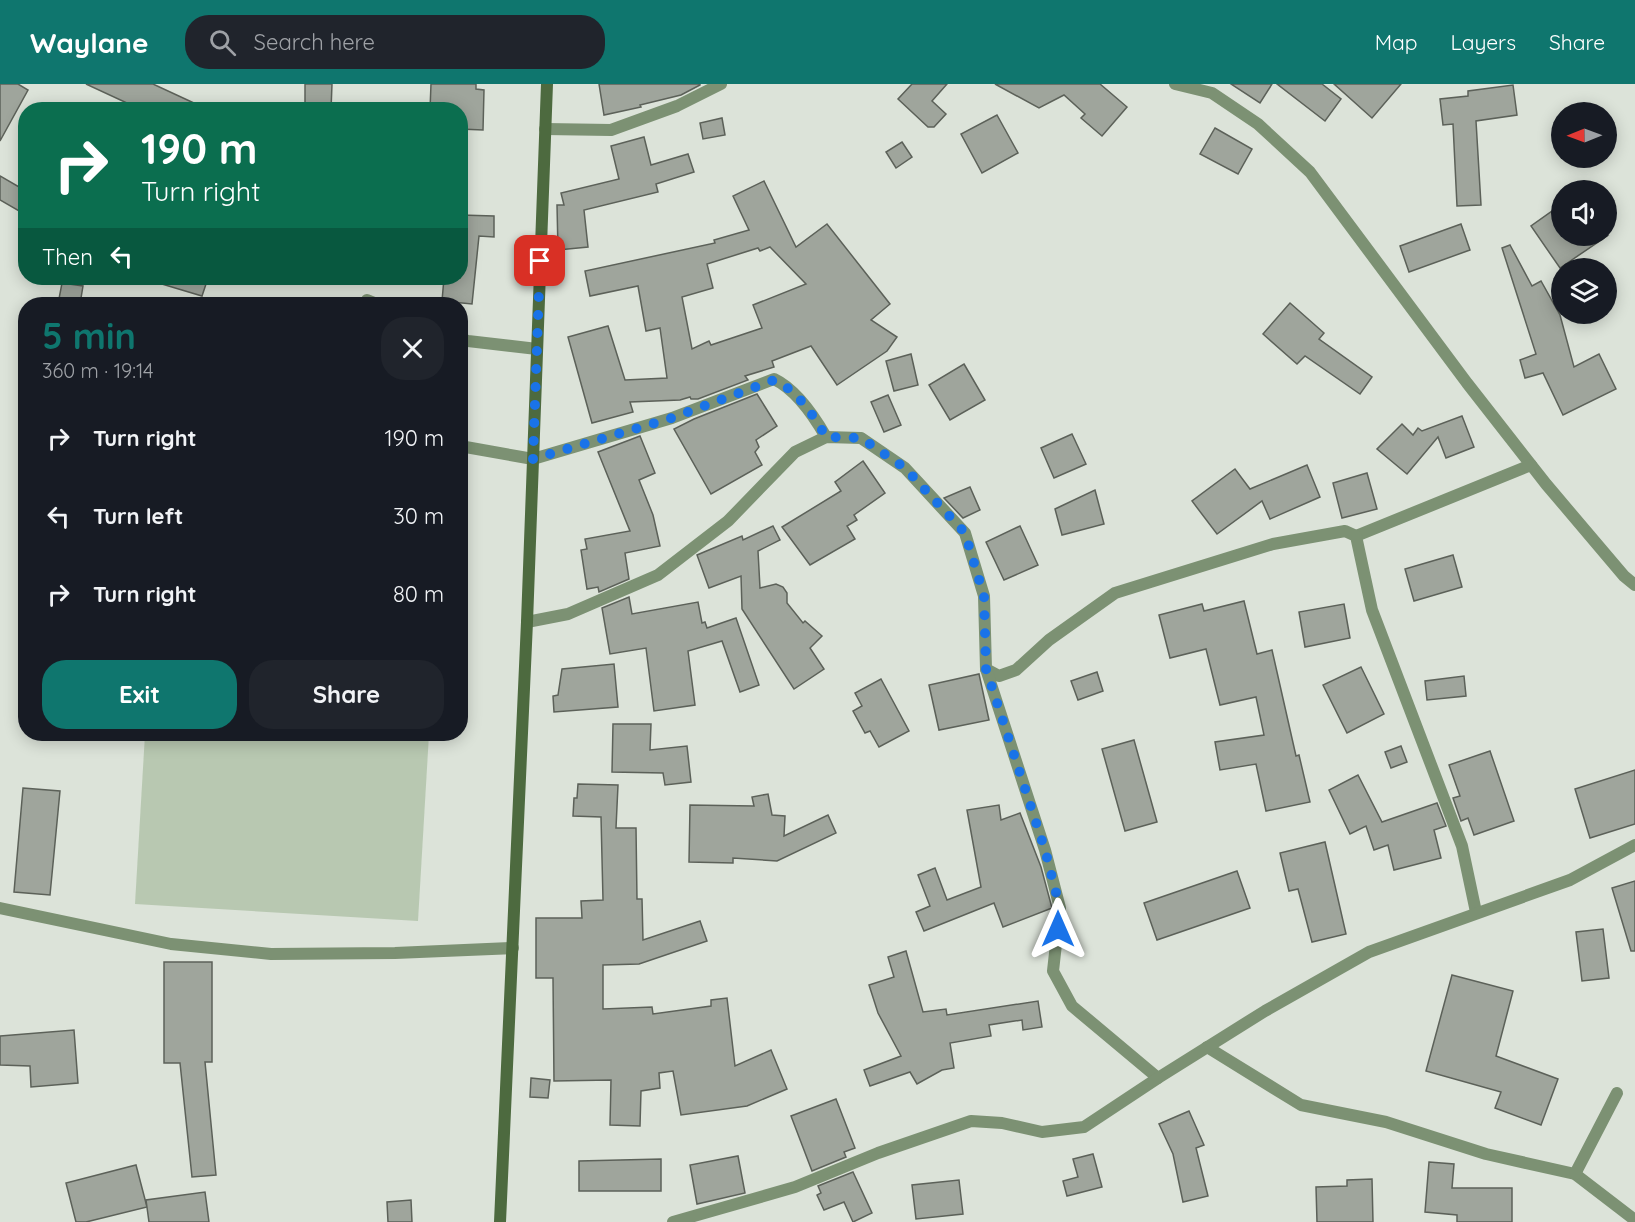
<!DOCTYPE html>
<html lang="en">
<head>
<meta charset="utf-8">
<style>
	:root { --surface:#171b24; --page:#20242c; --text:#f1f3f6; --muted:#9ea1a6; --accent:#0f766e }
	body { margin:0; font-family:Quicksand,sans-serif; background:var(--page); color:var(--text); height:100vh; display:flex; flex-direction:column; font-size:22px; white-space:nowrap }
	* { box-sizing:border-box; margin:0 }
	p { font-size:20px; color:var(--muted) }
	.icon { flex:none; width:33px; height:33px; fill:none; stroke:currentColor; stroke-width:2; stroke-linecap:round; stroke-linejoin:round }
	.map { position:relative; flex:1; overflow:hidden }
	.panel { position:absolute; left:18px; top:213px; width:450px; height:444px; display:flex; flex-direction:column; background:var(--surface); border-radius:24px; box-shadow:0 3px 15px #0003 }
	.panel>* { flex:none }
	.banner { position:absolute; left:18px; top:18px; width:450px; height:183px; border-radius:24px; box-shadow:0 3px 15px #0003; background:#0b6e4f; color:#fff; overflow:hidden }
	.needle { width:39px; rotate:269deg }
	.controls { position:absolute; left:1551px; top:18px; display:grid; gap:12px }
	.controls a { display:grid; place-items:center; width:66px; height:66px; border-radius:50%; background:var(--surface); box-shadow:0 3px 15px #0003; font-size:30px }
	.pin { position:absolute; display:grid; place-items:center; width:51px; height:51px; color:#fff; margin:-26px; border-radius:12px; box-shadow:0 3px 9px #0006 }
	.me { position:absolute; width:66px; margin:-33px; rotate:0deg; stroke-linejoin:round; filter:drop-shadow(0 0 4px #0008) }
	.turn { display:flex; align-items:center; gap:21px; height:126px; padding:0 24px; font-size:27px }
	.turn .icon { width:78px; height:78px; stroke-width:2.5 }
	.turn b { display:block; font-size:42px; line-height:51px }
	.then { display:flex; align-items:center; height:57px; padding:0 24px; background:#0003; gap:12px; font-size:22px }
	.round { display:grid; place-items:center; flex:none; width:63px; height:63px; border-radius:24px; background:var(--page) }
	.summary { display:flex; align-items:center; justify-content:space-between; height:102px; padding:0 24px }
	h1 { font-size:36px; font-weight:700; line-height:45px; color:var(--accent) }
	.button { display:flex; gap:12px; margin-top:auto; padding:12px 24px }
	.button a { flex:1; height:69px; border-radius:24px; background:var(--accent); color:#fff; font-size:24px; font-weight:700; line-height:69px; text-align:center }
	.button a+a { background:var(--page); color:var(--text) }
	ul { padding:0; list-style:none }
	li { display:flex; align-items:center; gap:18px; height:78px; padding:0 24px }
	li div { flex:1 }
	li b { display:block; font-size:22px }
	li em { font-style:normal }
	header { display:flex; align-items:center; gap:36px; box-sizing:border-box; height:84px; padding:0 30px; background:var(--accent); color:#fff }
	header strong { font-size:28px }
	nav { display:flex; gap:33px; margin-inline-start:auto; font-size:21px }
	.search { width:420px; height:54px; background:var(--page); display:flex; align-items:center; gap:15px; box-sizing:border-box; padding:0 21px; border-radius:24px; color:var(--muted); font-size:22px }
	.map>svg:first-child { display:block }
	.green { fill:#b8c8b1 }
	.building { fill:#9fa59c; stroke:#5c6159; stroke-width:1.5; fill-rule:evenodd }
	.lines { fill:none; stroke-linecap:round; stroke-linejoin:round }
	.minor { stroke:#7c9173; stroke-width:12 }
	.secondary { stroke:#4d6a3f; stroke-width:12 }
	.route { stroke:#1a73e8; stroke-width:10; stroke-dasharray:0 18 }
</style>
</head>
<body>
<header>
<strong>Waylane</strong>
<div class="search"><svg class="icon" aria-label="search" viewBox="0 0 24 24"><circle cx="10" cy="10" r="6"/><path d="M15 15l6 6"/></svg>Search here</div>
<nav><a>Map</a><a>Layers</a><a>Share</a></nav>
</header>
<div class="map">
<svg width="1635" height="1138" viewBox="0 0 1635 1138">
	<rect width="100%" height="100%" fill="#dce3d9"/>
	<polygon class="green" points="145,650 429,650 418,837 135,820"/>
	<g class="building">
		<polygon points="0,0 18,0 28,6 0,57"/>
		<polygon points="86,0 153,0 209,26 142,26"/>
		<polygon points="305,0 332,0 331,26 305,26"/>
		<polygon points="431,0 476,0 476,5 484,6 483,46 460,45 460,26 430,26"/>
		<polygon points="599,0 700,0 700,1 681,11 640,21 641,23 604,31"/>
		<polygon points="912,0 947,0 932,17 946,30 934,43 928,43 898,15"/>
		<polygon points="995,0 1100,0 1127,23 1102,52 1081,34 1085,30 1064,11 1039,24"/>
		<polygon points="1231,0 1272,0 1260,19"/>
		<polygon points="1277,0 1322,0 1341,15 1325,37"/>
		<polygon points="1334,0 1401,0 1372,34"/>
		<polygon points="1513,1 1517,31 1476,37 1481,121 1457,122 1453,40 1443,41 1440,15 1468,12 1468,7"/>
		<polygon points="997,31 1018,69 982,89 961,50"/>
		<polygon points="722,34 725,51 703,55 700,39"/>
		<polygon points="1215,44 1252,65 1238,90 1200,70"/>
		<polygon points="644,53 651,81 688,70 694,88 656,100 658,108 584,126 588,163 558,166 557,121 564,121 561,109 619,95 611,62"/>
		<polygon points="902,58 912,73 896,84 886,68"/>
		<polygon points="0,92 26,107 26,131 0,116"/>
		<path d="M764,97l32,66 31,-23 63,80 -19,16 26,17 -10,14 -50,34 -26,-39 -39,15 2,6 -29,9 3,4 -50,19h-7l-1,-2 -10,3 -50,2 3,10 -41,11 -24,-86 40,-11 17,54 42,-2 -7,-50 -14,3 -8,-45 -48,10 -5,-25 130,-28 -1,-3 35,-10 -16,-34zM770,163l36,37 -53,21 9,23 -51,17 -2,-4 -17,8 -10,-52 31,-9 -6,-24 51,-16 2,3z"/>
		<polygon points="1562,120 1562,152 1607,152 1560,184 1531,142"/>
		<polygon points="460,131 494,132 494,153 479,152 472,220 442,217 444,194 460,194"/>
		<polygon points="1461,140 1470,166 1409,188 1400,162"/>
		<polygon points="1510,161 1532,202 1541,197 1560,231 1574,283 1599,270 1616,305 1563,331 1543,289 1525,294 1520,276 1536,270 1502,164"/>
		<polygon points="155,194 208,194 202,212 155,198"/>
		<polygon points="62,199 83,202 80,220 58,220"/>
		<polygon points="1290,219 1324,249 1319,255 1372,293 1360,310 1305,272 1297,280 1263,250"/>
		<polygon points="911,270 918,301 894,307 886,277"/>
		<polygon points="964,280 985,316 950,336 929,301"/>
		<polygon points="757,310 777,342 756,356 759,363 755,368 762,381 711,410 674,345 694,335"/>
		<polygon points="888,311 901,341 884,348 871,318"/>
		<polygon points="1462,332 1474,363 1446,374 1438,353 1407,390 1377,365 1402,340 1413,351 1418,344 1422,347"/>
		<polygon points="1072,350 1086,380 1054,394 1041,364"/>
		<polygon points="640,352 655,389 639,396 653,431 660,462 625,469 629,495 599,508 598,503 587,505 581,466 587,465 585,455 630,447 598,368"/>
		<polygon points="863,377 885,409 854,431 857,436 847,442 855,455 810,481 782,443 841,407 835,398"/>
		<polygon points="1307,381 1320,413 1270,435 1262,417 1217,450 1192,417 1235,385 1250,405"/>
		<polygon points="1367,389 1377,425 1342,434 1333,399"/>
		<polygon points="970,403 980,426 963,434 944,414"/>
		<polygon points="1095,406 1104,440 1062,451 1055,425"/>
		<polygon points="773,442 780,456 758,467 760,504 776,500 783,503 787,509 787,519 803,539 805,537 822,552 810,564 824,585 794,605 742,525 741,492 709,504 697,471 742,452 743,456"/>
		<polygon points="1020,442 1038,481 1004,496 986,458"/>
		<polygon points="1453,471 1462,503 1414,517 1405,485"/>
		<polygon points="629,513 632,530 698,518 702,539 705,538 707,544 736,534 759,601 740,608 722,557 688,567 695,621 654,627 646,564 610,570 602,524"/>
		<polygon points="1244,517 1257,570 1272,566 1296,672 1299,671 1310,718 1266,727 1256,680 1220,686 1215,658 1264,651 1256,613 1220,621 1206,565 1170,574 1159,531 1202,520 1204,527"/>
		<polygon points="1344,520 1350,554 1305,563 1299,528"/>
		<polygon points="614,580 618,623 554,628 553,612 558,611 562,585"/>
		<polygon points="1361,583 1384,630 1347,649 1323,601"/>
		<polygon points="1097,588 1103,607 1078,616 1071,597"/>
		<polygon points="979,590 989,636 939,646 929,601"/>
		<polygon points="1464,592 1466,612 1427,616 1425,597"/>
		<polygon points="881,595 909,647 879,663 870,647 865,649 853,627 862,622 855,609"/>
		<polygon points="613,640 651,640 650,666 687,662 691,698 665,701 663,689 612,688"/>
		<polygon points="1134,656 1157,738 1125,747 1102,665"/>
		<polygon points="1401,662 1407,678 1391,684 1385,668"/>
		<polygon points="1490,667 1514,737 1474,751 1468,734 1461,737 1453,714 1460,712 1449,681"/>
		<polygon points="1635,686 1635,740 1590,754 1575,705"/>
		<polygon points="1358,691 1382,738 1437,719 1446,742 1434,746 1441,774 1394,786 1388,761 1374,766 1366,742 1350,750 1329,706"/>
		<polygon points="578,700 618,701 616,744 636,744 637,815 642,815 643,856 700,837 707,857 639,880 603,881 603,925 652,923 653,930 711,922 711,916 727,914 735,982 771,966 787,1005 747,1022 681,1031 673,987 659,989 660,1004 641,1007 640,1042 610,1041 611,996 554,997 553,894 536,894 536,834 582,834 581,817 603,816 601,733 573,732 574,714 577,714"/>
		<polygon points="23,704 60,707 50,811 14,808"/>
		<polygon points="768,710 772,731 785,732 784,752 828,731 836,749 777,777 733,774 733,779 689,778 690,721 754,722 752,713"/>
		<polygon points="999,721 1001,736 1020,729 1041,783 1052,824 1003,843 994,819 924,847 916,828 930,822 918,791 935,784 947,816 981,803 967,726"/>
		<polygon points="1325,758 1346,850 1312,858 1298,805 1289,807 1280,769"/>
		<polygon points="1237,787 1250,824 1157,856 1144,819"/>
		<polygon points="1635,797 1635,867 1631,867 1612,804"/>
		<polygon points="1603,845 1609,894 1582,897 1576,848"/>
		<polygon points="906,867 923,928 946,925 947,931 1038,917 1042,943 1023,946 1022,936 989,941 991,952 950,959 954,984 942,986 917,1000 910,988 870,1002 864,986 901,972 878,929 869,901 894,893 888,873"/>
		<polygon points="164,878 212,878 212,978 205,978 216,1091 192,1093 180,979 164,979"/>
		<polygon points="1452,891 1513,907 1496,972 1558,995 1541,1041 1495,1024 1501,1008 1426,987"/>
		<polygon points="74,946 78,999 31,1003 30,982 0,981 0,952"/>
		<polygon points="531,994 550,996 548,1014 530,1013"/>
		<polygon points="836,1015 855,1064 844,1068 846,1073 812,1087 791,1032"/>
		<polygon points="1189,1027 1204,1061 1196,1064 1208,1112 1183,1118 1173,1070 1159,1040"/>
		<polygon points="1093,1070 1102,1103 1067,1112 1063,1097 1078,1093 1073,1075"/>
		<polygon points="738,1072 745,1109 697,1120 690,1081"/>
		<polygon points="661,1075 661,1107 579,1107 579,1077"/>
		<polygon points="1429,1078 1454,1080 1452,1104 1512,1104 1512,1138 1457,1138 1457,1131 1425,1128"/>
		<polygon points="136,1081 147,1123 86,1138 76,1138 66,1099"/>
		<polygon points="853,1088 872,1129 853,1138 844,1118 824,1126 817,1111 821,1109 818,1102"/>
		<polygon points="1372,1095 1373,1138 1317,1138 1316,1103 1347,1102 1347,1096"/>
		<polygon points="959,1096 963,1130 916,1135 912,1101"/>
		<polygon points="205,1108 209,1138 149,1138 146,1116"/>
		<polygon points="411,1116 412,1138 388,1138 387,1118"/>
	</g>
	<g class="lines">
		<g class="minor">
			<polyline points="1175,0 1212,9 1258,40 1310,88 1467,299 1546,400 1624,492 1635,501"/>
			<polyline points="545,45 611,46 677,22 721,0"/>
			<polyline points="367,216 377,220"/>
			<polyline points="460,254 468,257 537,265"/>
			<path d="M460,362l73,13 139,-41 102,-39c23,11 40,37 52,58"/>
			<polyline points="1356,452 1531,381"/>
			<polyline points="527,538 568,530 658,491 728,437 795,368 826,353 861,354 905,384 965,449 984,512 986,585 999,592 1016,586 1049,556 1115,509 1273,460 1345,447 1356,452 1372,526 1462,762 1476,828"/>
			<polyline points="986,585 1045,766 1060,824 1053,887 1072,922 1158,994"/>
			<polyline points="0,824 171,860 271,870 395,869 513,864"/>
			<polyline points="1207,963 1301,1021 1386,1038 1486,1070 1575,1090 1635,1136"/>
			<polyline points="1575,1090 1617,1009"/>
			<polyline points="673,1138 795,1103 878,1069 971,1037 1002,1039 1042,1048 1084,1043 1158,994 1265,927 1369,868 1570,796 1635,761"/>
		</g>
		<polyline class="secondary" points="500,1138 527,538 547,0"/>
	</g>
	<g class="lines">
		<path class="route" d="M540,177l-7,198 139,-41 102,-38c23,10 40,36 52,57l35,1 44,30 60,65 19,63 2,73 59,181 15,58 -2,21"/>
	</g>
</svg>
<div class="controls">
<a><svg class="needle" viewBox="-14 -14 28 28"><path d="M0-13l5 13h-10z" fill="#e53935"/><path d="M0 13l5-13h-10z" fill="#9ea1a6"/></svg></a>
<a><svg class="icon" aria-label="sound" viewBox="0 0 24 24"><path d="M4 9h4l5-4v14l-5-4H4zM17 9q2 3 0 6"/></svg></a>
<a><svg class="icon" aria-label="layers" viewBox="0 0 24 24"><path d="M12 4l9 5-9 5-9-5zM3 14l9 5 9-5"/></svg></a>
</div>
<div class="pin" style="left:540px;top:177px;background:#d93025"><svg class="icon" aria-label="arrive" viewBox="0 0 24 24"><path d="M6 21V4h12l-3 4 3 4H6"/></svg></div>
<svg class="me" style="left:1058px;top:845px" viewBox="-20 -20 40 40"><path d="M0-17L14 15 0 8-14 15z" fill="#1a73e8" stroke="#fff" stroke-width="4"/></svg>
<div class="banner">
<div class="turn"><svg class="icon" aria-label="right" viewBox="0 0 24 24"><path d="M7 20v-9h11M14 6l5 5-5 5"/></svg><div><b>190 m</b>Turn right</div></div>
<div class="then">Then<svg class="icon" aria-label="left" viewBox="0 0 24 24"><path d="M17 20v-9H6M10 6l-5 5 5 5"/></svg></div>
</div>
<section class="panel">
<div class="summary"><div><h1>5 min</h1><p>360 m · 19:14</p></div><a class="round"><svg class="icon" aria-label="close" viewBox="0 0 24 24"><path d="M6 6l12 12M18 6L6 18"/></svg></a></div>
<ul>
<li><svg class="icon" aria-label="right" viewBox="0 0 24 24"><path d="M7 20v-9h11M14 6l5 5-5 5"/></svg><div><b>Turn right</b></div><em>190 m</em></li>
<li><svg class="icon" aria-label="left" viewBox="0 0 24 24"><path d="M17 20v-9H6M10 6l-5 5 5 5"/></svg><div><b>Turn left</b></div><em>30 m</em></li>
<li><svg class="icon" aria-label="right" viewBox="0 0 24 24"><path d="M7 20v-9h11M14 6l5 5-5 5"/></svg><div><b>Turn right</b></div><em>80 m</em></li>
</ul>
<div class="button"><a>Exit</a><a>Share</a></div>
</section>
</div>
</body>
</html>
